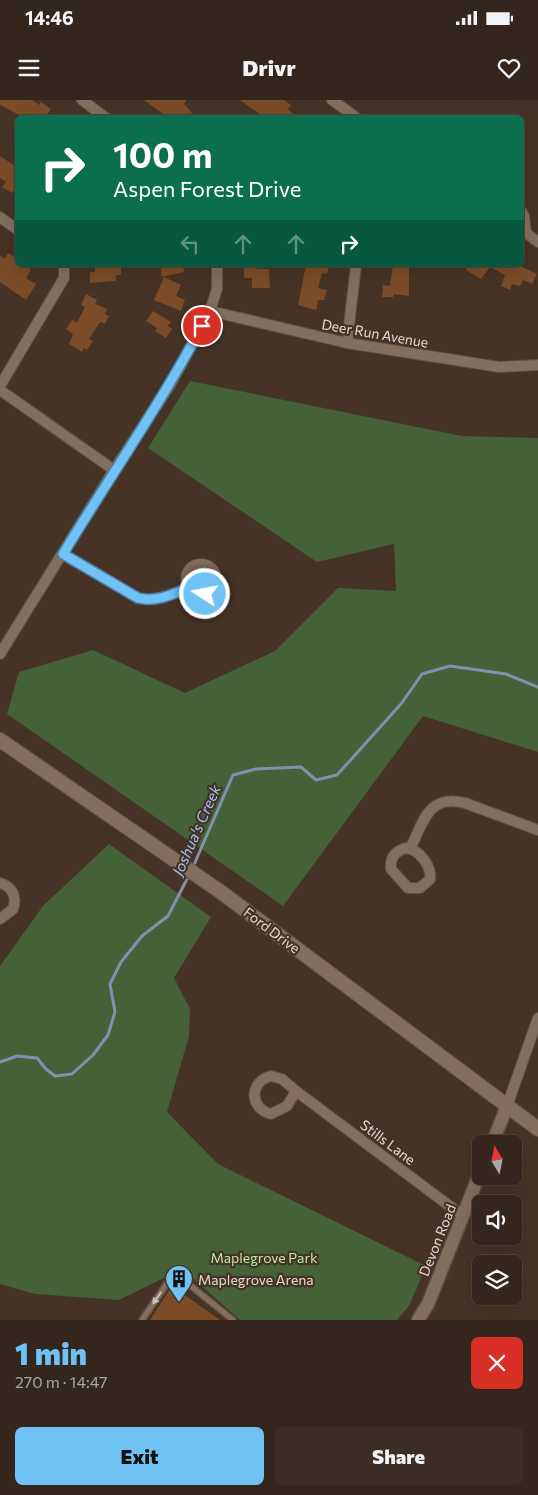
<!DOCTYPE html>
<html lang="en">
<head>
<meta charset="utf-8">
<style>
	:root { --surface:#34261c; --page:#3c2e25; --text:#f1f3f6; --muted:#a9a5a3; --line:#4e433b; --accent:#70c1f4 }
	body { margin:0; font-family:Commissioner,sans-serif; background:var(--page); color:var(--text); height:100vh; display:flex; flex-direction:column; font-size:19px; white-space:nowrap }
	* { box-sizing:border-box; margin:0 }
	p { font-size:16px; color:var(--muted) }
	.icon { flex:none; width:28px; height:28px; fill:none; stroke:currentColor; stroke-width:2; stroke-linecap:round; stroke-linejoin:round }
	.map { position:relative; height:1220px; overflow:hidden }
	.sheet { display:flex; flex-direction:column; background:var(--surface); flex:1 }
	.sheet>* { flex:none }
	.guide { position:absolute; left:15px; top:15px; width:509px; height:152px; border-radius:8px; box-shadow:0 5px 20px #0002,0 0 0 1px var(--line); background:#0b6e4f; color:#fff; overflow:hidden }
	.needle { width:32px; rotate:350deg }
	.tools { position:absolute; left:472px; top:1035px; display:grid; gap:10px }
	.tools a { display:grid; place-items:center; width:50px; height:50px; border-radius:8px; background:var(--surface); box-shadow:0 5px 20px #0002,0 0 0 1px var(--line); font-size:25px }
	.pin { position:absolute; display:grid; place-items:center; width:42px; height:42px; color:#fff; margin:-21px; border:2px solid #fff; border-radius:50%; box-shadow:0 1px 5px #0007 }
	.me { position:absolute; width:55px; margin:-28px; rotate:281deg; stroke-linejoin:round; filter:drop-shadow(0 0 4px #0008) }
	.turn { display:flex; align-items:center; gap:18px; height:105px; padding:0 15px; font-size:22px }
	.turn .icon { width:65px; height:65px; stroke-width:2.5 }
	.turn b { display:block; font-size:35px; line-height:42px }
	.lanes { display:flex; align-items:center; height:48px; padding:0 15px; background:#0003; justify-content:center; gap:25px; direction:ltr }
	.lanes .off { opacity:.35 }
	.round { display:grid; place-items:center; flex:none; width:52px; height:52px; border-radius:8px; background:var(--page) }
	.summary { display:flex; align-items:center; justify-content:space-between; height:85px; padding:0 15px }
	h1 { font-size:30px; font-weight:800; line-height:38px; color:var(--accent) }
	.primary-button { display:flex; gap:10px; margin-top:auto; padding:10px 15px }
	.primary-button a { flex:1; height:58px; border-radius:8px; background:var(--accent); color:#111; font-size:20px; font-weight:800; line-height:58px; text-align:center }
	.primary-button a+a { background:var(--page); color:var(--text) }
	.status { display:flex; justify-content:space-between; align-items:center; height:35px; padding:0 25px; background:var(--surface); direction:ltr }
	.status svg { height:14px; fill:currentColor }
	header { display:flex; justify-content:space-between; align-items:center; height:65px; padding:0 15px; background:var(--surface); font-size:22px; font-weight:800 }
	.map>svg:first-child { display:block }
	.green { fill:#446138 }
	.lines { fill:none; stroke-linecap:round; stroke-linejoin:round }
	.stream { stroke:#8091af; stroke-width:3 }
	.building { fill:#7b4c27 }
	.service-casing { stroke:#605044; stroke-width:8 }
	.minor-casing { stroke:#605044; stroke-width:12 }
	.tertiary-casing { stroke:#605044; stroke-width:15 }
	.secondary-casing { stroke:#605044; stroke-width:16 }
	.service { stroke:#846e5e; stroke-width:5 }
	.minor { stroke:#846e5e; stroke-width:10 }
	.tertiary { stroke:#846e5e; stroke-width:12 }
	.secondary { stroke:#846e5e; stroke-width:14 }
	.oneway { fill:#cdbeb4 }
	.route-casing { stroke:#497d9f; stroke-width:12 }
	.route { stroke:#70c1f4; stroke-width:9 }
	.labels { text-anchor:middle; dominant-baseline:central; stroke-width:4.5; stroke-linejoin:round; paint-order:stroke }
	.street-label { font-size:14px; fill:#e5d9d0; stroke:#463325 }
	.park-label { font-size:14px; fill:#b7eca2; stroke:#463325 }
	.poi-label { font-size:14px; fill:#e5d9d0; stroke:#463325; text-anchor:start }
	.water-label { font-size:15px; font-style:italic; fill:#9fc3fc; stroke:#463325 }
</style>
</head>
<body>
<div class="status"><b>14:46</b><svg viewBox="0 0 49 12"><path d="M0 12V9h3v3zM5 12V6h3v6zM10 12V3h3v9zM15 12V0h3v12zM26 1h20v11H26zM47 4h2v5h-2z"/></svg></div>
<header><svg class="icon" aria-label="menu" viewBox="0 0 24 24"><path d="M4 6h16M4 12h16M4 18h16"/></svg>Drivr<svg class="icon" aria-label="heart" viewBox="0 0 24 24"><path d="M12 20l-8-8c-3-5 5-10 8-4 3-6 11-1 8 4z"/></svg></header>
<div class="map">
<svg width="538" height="1220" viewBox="0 0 538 1220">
	<rect width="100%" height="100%" fill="#463325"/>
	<g class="green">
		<polygon points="190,281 462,336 538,338 538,652 423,616 283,806 7,614 19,572 93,550 185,593 275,551 338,488 396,491 394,444 317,462 148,348"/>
		<polygon points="109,744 211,817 174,878 190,909 189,936 167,1012 218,1064 426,1166 409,1206 397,1220 240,1220 182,1169 119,1200 35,1194 0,1184 0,866 43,806"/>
	</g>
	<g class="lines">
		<g class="stream">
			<polyline points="193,767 233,675 256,669 301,667 316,680 337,675 401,604 422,574 450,566 506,574 538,587"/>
			<polyline points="0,962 17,956 37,958 46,969 55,976 72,974 93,955 108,935 115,912 110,884 121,862 142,836 168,816 189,775"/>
		</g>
	</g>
	<g class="building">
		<polygon points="0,0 32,0 39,5 41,2 51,9 45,18 25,18 0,5"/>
		<polygon points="144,0 186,0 184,4 192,13 188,18 161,18 163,14"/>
		<polygon points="240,0 284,0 291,5 288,9 298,18 265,18"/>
		<polygon points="0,56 18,68 18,85 12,93 2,87 6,82 0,78"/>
		<polygon points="8,153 18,159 18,165 24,165 31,170 26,178 36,184 26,200 0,182 0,156 5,159"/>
		<polygon points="98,165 121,167 121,175 116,175 116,181 90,183 90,172 95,172 95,168"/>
		<polygon points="160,165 183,165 184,172 162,177"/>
		<polygon points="306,165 329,165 327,174 322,173 318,188 327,190 324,200 318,200 316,210 298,205"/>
		<polygon points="393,165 409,165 409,196 394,194 393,197 382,197 383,185 390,186"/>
		<polygon points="469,165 518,165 537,174 532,184 523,180 520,186 512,184 510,190 501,186 505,175 490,167 481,179 466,170"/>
		<polygon points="244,166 257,166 257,169 269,169 270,188 252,188 252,178 244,178"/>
		<polygon points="164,177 181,185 176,196 185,200 181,211 154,200"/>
		<polygon points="86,194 97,200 95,204 107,209 105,214 109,216 105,224 101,222 98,225 89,239 93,241 87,250 84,248 82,252 69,244 73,234 66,229 72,220 77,223 85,207 81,205"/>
		<polygon points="153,211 171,222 168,226 172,229 166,238 155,231 157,228 146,221"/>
		<polygon points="172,1186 220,1220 150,1220"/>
	</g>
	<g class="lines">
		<defs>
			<polyline id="service" points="142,1220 170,1179 181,1178 233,1220"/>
			<g id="minor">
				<polyline points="82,0 106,18"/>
				<polyline points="332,0 357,18"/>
				<polyline points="521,111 524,116 526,133 521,133"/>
				<polyline points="0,117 18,130"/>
				<polyline points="526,133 538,142"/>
				<polyline points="210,211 347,243 499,267 538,265"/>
				<polyline points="347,243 356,165"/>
				<polyline points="0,286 64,178 64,165"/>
				<polyline points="0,290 114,370"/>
				<path d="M63,454l75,44c19,4 33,-3 50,-10"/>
				<circle cx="201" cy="479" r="15"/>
				<polyline points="0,554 114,370 170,285 210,211 217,189 217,165"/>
				<path d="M405,748c14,1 27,18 25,31l-10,9h-12l-17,-19c-1,-12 4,-17 14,-21z"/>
				<path d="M410,749c14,-28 18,-55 55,-46l73,27"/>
				<path d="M0,783c13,4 17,14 13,26l-13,10"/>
				<path d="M271,976l11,3 14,12 -9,15 -16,8c-22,-6 -22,-32 0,-38z"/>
				<polyline points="296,991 463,1116"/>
				<polyline points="507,1006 538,918"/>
			</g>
			<g id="tertiary">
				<polyline points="492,1044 507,1006"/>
				<polyline points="418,1220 428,1204 481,1070"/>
			</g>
			<polyline id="secondary" points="0,640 221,792 538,1029"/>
		</defs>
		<use href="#service" class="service-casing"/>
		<use href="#minor" class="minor-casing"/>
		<use href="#tertiary" class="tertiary-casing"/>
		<use href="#secondary" class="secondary-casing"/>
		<use href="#service" class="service"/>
		<use href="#minor" class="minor"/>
		<use href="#tertiary" class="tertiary"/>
		<use href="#secondary" class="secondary"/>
	</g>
	<defs><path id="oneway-solid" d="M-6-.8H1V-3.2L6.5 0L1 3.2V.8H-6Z" transform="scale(1.25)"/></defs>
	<use class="oneway" href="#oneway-solid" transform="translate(157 1198) rotate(125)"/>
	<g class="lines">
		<defs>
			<path id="route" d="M202,226c-42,79 -93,152 -139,228l75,44c19,4 33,-3 50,-10l8,6h9"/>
		</defs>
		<use href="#route" class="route-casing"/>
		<use href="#route" class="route"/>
	</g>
	<defs>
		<symbol id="building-pin" viewBox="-11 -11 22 30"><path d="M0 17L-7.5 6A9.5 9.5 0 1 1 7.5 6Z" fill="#70c1f4" stroke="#463325"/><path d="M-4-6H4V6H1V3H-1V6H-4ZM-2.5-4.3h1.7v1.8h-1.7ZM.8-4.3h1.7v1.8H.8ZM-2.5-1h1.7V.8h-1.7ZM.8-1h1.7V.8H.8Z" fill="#111"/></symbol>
	</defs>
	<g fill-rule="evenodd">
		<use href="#building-pin" x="163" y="1163" width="32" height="43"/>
	</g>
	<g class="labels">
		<g class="street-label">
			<text transform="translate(375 233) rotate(10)">Deer Run Avenue</text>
			<text transform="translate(272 830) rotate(37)">Ford Drive</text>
			<text transform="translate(388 1042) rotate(37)">Stills Lane</text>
			<text transform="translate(437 1140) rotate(-68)">Devon Road</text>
		</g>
		<g class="park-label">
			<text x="264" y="1157">Maplegrove Park</text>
		</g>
		<g class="poi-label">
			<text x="198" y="1179">Maplegrove Arena</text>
		</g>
		<g class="water-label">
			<text transform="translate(196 730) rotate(-66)">Joshua's Creek</text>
		</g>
	</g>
</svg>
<div class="tools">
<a><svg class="needle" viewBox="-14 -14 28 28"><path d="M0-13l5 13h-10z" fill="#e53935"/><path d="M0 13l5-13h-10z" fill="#a9a5a3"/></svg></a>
<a><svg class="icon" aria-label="sound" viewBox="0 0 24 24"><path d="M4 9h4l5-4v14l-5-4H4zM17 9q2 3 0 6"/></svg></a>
<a><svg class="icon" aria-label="layers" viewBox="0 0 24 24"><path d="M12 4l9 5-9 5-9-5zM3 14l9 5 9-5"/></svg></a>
</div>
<div class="pin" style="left:202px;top:226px;background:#d93025"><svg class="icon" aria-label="arrive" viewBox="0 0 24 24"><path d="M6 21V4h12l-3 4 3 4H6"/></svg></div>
<svg class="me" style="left:205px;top:494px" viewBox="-20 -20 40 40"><circle r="17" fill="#70c1f4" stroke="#fff" stroke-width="3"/><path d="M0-11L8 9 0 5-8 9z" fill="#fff"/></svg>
<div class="guide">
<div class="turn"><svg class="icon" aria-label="right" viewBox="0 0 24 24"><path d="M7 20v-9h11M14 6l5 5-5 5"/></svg><div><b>100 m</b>Aspen Forest Drive</div></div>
<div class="lanes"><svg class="icon off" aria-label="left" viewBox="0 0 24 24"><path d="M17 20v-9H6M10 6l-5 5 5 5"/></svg><svg class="icon off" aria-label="ahead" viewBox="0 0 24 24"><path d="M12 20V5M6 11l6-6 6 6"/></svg><svg class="icon off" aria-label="ahead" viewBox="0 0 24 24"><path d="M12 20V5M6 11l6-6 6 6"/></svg><svg class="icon" aria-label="right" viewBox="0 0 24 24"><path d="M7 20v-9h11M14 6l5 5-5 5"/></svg></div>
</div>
</div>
<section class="sheet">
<div class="summary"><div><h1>1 min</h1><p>270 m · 14:47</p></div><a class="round" style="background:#d93025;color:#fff"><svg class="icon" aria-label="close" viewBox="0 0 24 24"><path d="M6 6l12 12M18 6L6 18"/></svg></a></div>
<div class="primary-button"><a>Exit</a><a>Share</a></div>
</section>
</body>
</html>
